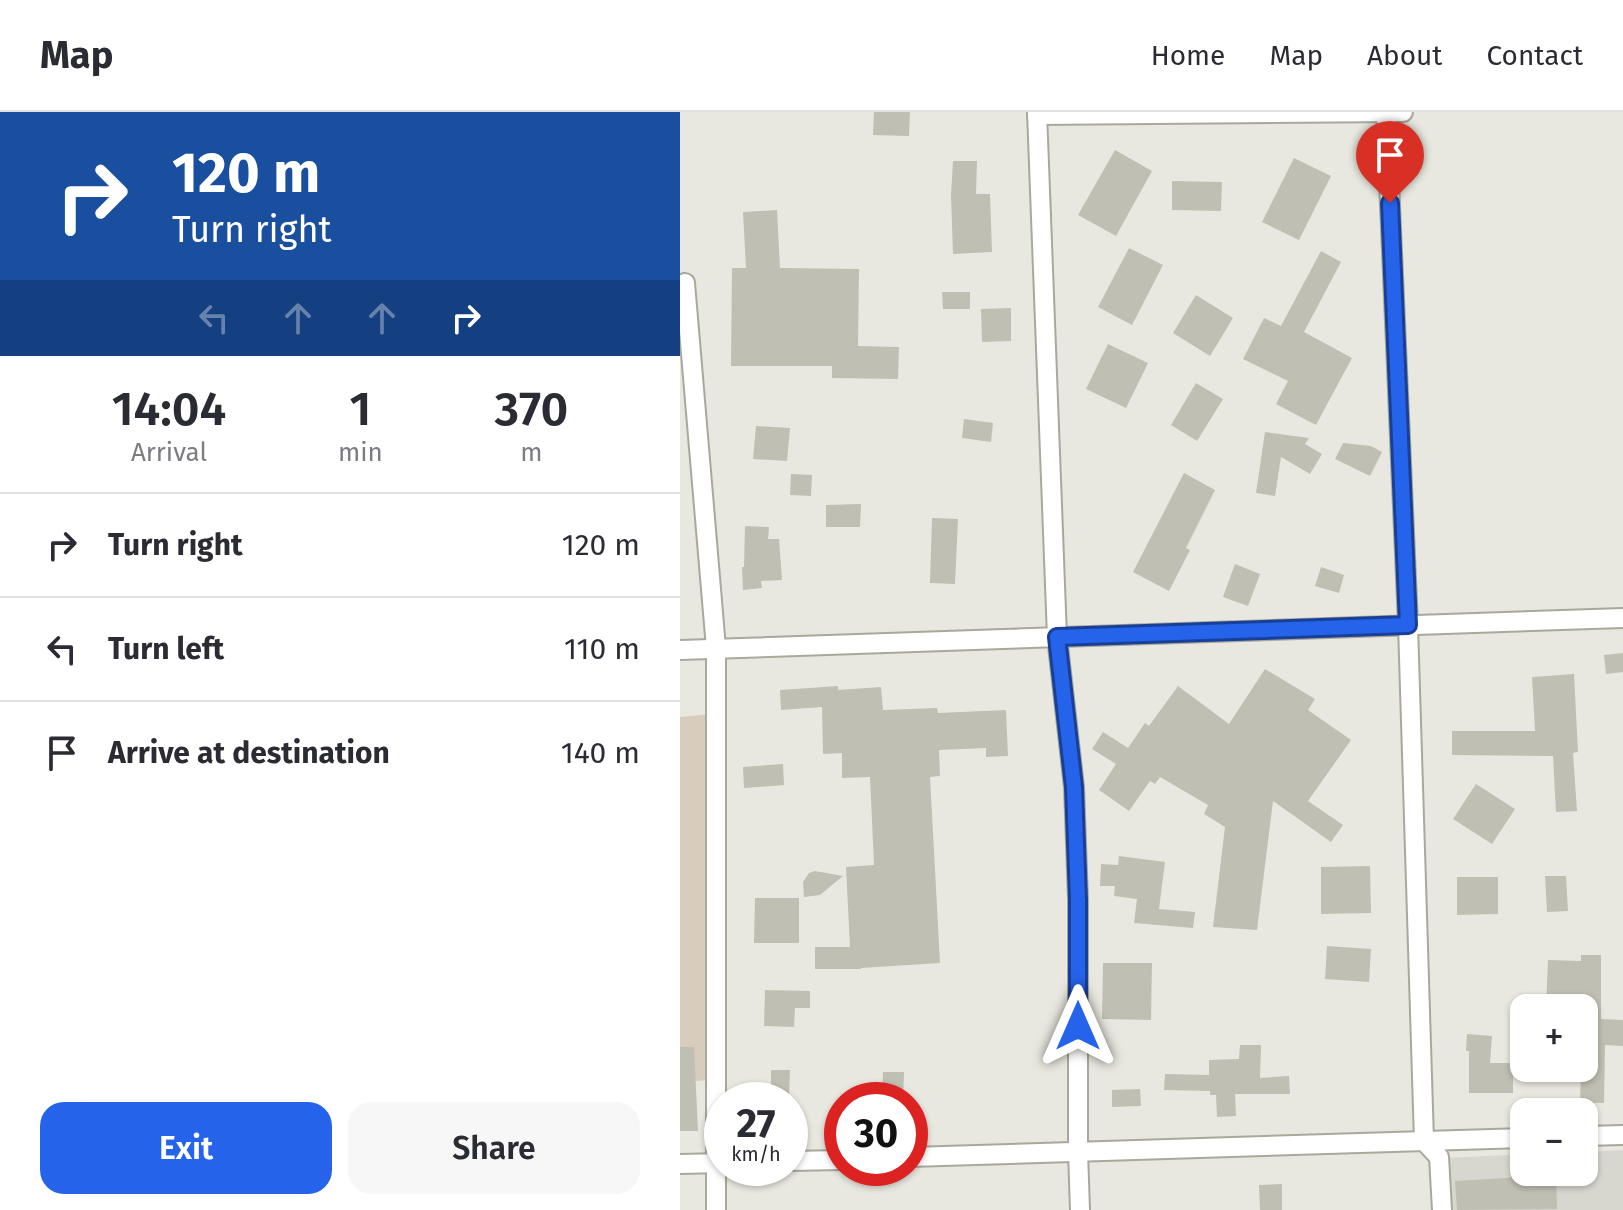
<!DOCTYPE html>
<html lang="en">
<head>
<meta charset="utf-8">
<style>
	:root { --surface:#fff; --page:#f7f7f7; --text:#2b2b33; --muted:#7c7c81; --line:#e1e1e2; --accent:#2563eb }
	body { margin:0; font-family:"Fira Sans",sans-serif; background:var(--page); color:var(--text); height:100vh; display:flex; flex-direction:column; font-size:30px; white-space:nowrap }
	* { box-sizing:border-box; margin:0 }
	p { font-size:26px; color:var(--muted) }
	.icon { flex:none; width:44px; height:44px; fill:none; stroke:currentColor; stroke-width:2; stroke-linecap:round; stroke-linejoin:round }
	.map { position:relative; flex:1; overflow:hidden }
	.side { display:flex; flex-direction:column; background:var(--surface); width:680px }
	.side>* { flex:none }
	.hud { background:#1a4fa0; color:#fff; overflow:hidden }
	.tools { position:absolute; left:830px; top:882px; display:grid; gap:16px }
	.tools a { display:grid; place-items:center; width:88px; height:88px; border-radius:16px; background:var(--surface); box-shadow:0 2px 6px #0004; font-size:40px }
	.speed { position:absolute; left:24px; top:970px; display:flex; gap:16px; font-size:40px; font-weight:700; text-align:center }
	.speed>* { display:grid; place-content:center; width:104px; height:104px; border-radius:50%; background:var(--surface); box-shadow:0 2px 6px #0004; line-height:1 }
	.speed small { font-size:20px; font-weight:400 }
	.speed .limit { border:12px solid #d22; background:#fff; color:#111 }
	.pin { position:absolute; display:grid; place-items:center; width:68px; height:68px; color:#fff; margin:-82px -34px; border-radius:50% 50% 50% 0; rotate:-45deg; box-shadow:0 0 8px #0007 }
	.pin .icon { rotate:45deg }
	.me { position:absolute; width:88px; margin:-44px; rotate:0deg; stroke-linejoin:round; filter:drop-shadow(0 0 6px #0008) }
	.turn { display:flex; align-items:center; gap:28px; height:168px; padding:0 40px; font-size:36px }
	.turn .icon { width:104px; height:104px; stroke-width:2.5 }
	.turn b { display:block; font-size:56px; line-height:68px }
	.lanes { display:flex; align-items:center; height:76px; padding:0 40px; background:#0003; justify-content:center; gap:40px; direction:ltr }
	.lanes .off { opacity:.35 }
	.eta { display:flex; justify-content:space-evenly; align-items:center; height:136px; text-align:center }
	.eta b { font-size:48px; font-weight:600; line-height:56px }
	.cta { display:flex; gap:16px; margin-top:auto; padding:16px 40px }
	.cta a { flex:1; height:92px; border-radius:24px; background:var(--accent); color:#fff; font-size:32px; font-weight:600; line-height:92px; text-align:center }
	.cta a+a { background:var(--page); color:var(--text) }
	ul { padding:0; list-style:none }
	li { display:flex; align-items:center; gap:24px; height:104px; padding:0 40px; border-top:2px solid var(--line) }
	li div { flex:1 }
	li b { display:block; font-size:30px }
	li em { font-style:normal }
	header { display:flex; align-items:center; gap:48px; box-sizing:border-box; height:112px; padding:0 40px; background:var(--surface); border-bottom:2px solid var(--line) }
	header strong { font-size:38px }
	nav { display:flex; gap:44px; margin-inline-start:auto; font-size:28px }
	main { display:flex; flex:1; min-height:0 }
	.map>svg:first-child { display:block }
	.built { fill:#d8d7cf }
	.green { fill:#d8ccbc }
	.building { fill:#c0bfb3 }
	.lines { fill:none; stroke-linecap:round; stroke-linejoin:round }
	.minor-casing { stroke:#a9a89c; stroke-width:22 }
	.minor { stroke:#fff; stroke-width:18 }
	.route-casing { stroke:#184099; stroke-width:20 }
	.route { stroke:#2563eb; stroke-width:14 }
</style>
</head>
<body>
<header>
<strong>Map</strong>
<nav><a>Home</a><a>Map</a><a>About</a><a>Contact</a></nav>
</header>
<main>
<section class="side">
<div class="hud">
<div class="turn"><svg class="icon" aria-label="right" viewBox="0 0 24 24"><path d="M7 20v-9h11M14 6l5 5-5 5"/></svg><div><b>120 m</b>Turn right</div></div>
<div class="lanes"><svg class="icon off" aria-label="left" viewBox="0 0 24 24"><path d="M17 20v-9H6M10 6l-5 5 5 5"/></svg><svg class="icon off" aria-label="ahead" viewBox="0 0 24 24"><path d="M12 20V5M6 11l6-6 6 6"/></svg><svg class="icon off" aria-label="ahead" viewBox="0 0 24 24"><path d="M12 20V5M6 11l6-6 6 6"/></svg><svg class="icon" aria-label="right" viewBox="0 0 24 24"><path d="M7 20v-9h11M14 6l5 5-5 5"/></svg></div>
</div>
<div class="eta">
<div><b>14:04</b><p>Arrival</p></div>
<div><b>1</b><p>min</p></div>
<div><b>370</b><p>m</p></div>
</div>
<ul>
<li><svg class="icon" aria-label="right" viewBox="0 0 24 24"><path d="M7 20v-9h11M14 6l5 5-5 5"/></svg><div><b>Turn right</b></div><em>120 m</em></li>
<li><svg class="icon" aria-label="left" viewBox="0 0 24 24"><path d="M17 20v-9H6M10 6l-5 5 5 5"/></svg><div><b>Turn left</b></div><em>110 m</em></li>
<li><svg class="icon" aria-label="arrive" viewBox="0 0 24 24"><path d="M6 21V4h12l-3 4 3 4H6"/></svg><div><b>Arrive at destination</b></div><em>140 m</em></li>
</ul>
<div class="cta"><a>Exit</a><a>Share</a></div>
</section>
<div class="map">
<svg width="943" height="1098" viewBox="0 0 943 1098">
	<rect width="100%" height="100%" fill="#e9e8e0"/>
	<polygon class="built" points="943,1038 943,1098 768,1098 766,1046 844,1042 844,1060 904,1060 904,1040"/>
	<polygon class="green" points="31,602 45,967 0,970 0,605"/>
	<g class="building">
		<polygon points="194,0 230,0 229,24 193,23"/>
		<polygon points="435,38 472,59 436,124 398,103"/>
		<polygon points="614,46 651,64 619,128 582,110"/>
		<polygon points="273,49 297,49 296,82 310,82 312,140 273,142 271,83"/>
		<polygon points="492,69 542,70 541,99 492,98"/>
		<polygon points="97,98 100,156 179,157 178,234 219,235 218,267 152,266 152,254 51,254 52,156 66,156 63,100"/>
		<polygon points="449,136 483,153 452,213 418,195"/>
		<polygon points="641,139 661,150 624,220 672,246 636,313 596,292 608,269 563,247 584,206 601,214"/>
		<polygon points="262,180 290,180 290,197 263,197"/>
		<polygon points="516,183 553,206 530,244 493,221"/>
		<polygon points="331,196 331,229 302,230 301,197"/>
		<polygon points="428,232 468,251 446,296 406,277"/>
		<polygon points="516,271 543,287 517,329 491,313"/>
		<polygon points="284,307 313,311 311,330 282,326"/>
		<polygon points="76,314 110,316 107,349 73,347"/>
		<polygon points="585,320 629,326 625,332 642,342 630,362 601,345 595,384 576,381"/>
		<polygon points="663,331 691,334 702,340 690,364 655,347"/>
		<polygon points="504,361 535,378 506,436 510,438 489,479 453,460"/>
		<polygon points="111,362 132,363 131,384 110,383"/>
		<polygon points="181,392 180,415 146,415 146,393"/>
		<polygon points="252,406 278,407 275,472 250,471"/>
		<polygon points="65,414 89,415 88,427 99,427 102,468 81,469 82,476 63,478 62,455 64,455"/>
		<polygon points="555,452 580,462 568,494 543,485"/>
		<polygon points="641,455 664,463 659,481 635,474"/>
		<polygon points="943,541 943,560 926,562 924,543"/>
		<polygon points="585,557 635,587 628,598 671,628 628,689 663,713 651,730 593,689 577,818 533,815 545,715 524,702 528,693 480,665 475,672 470,669 449,699 419,678 436,652 412,637 423,620 448,636 465,611 469,614 498,574 549,612"/>
		<polygon points="894,562 898,640 893,641 897,699 876,700 873,644 772,643 772,619 855,619 852,565"/>
		<polygon points="158,574 158,578 201,575 203,598 257,596 258,601 326,598 328,644 306,645 306,636 259,638 260,664 250,665 260,851 181,856 181,857 135,857 135,835 170,835 166,755 194,753 190,665 162,666 162,641 143,642 142,595 101,598 100,578"/>
		<polygon points="103,652 104,673 64,676 63,655"/>
		<polygon points="796,672 835,697 812,732 773,707"/>
		<polygon points="439,744 485,750 479,797 515,800 513,816 454,811 457,787 434,784 435,774 420,774 421,752 438,753"/>
		<polygon points="690,754 691,801 641,802 641,755"/>
		<polygon points="135,759 163,764 140,783 124,785 123,770 129,761"/>
		<polygon points="865,764 886,764 888,799 867,800"/>
		<polygon points="777,765 818,765 818,802 777,803"/>
		<polygon points="75,786 119,786 119,831 74,831"/>
		<polygon points="647,834 691,837 689,870 645,867"/>
		<polygon points="901,843 921,843 921,907 943,908 943,934 925,933 924,991 900,991 901,956 904,956 904,896 866,896 868,848 901,849"/>
		<polygon points="423,851 472,851 471,908 422,907"/>
		<polygon points="85,878 130,879 130,896 115,896 114,915 84,914"/>
		<polygon points="787,922 812,924 810,951 833,951 833,981 789,981 789,939 786,939"/>
		<polygon points="560,933 581,933 580,966 609,964 610,982 555,982 556,1004 537,1005 536,983 530,983 530,979 484,978 485,962 529,963 529,948 559,947"/>
		<polygon points="0,935 14,935 18,1019 0,1019"/>
		<polygon points="91,958 110,958 109,988 91,988"/>
		<polygon points="203,960 224,960 223,988 202,988"/>
		<polygon points="460,977 461,994 432,995 432,978"/>
		<polygon points="876,1063 877,1097 777,1098 775,1069"/>
		<polygon points="602,1072 602,1098 580,1098 579,1073"/>
	</g>
	<g class="lines">
		<defs>
			<g id="minor">
				<polyline points="357,0 377,525 394,675 398,788 398,1040 400,1098"/>
				<polyline points="706,0 728,513 744,1029 759,1045 762,1098"/>
				<polyline points="357,3 723,0"/>
				<polyline points="5,171 36,536 36,1098"/>
				<polyline points="0,538 943,506"/>
				<polyline points="904,1024 943,1023"/>
				<polyline points="230,1045 844,1026"/>
				<polyline points="110,1049 162,1048"/>
				<polyline points="0,1052 42,1051"/>
			</g>
		</defs>
		<use href="#minor" class="minor-casing"/>
		<use href="#minor" class="minor"/>
	</g>
	<g class="lines">
		<defs>
			<polyline id="route" points="398,914 398,788 394,675 377,525 728,513 710,91"/>
		</defs>
		<use href="#route" class="route-casing"/>
		<use href="#route" class="route"/>
	</g>
</svg>
<div class="tools">
<a>+</a>
<a>−</a>
</div>
<div class="speed"><div>27<small>km/h</small></div><div class="limit">30</div></div>
<div class="pin" style="left:710px;top:91px;background:#d93025"><svg class="icon" aria-label="arrive" viewBox="0 0 24 24"><path d="M6 21V4h12l-3 4 3 4H6"/></svg></div>
<svg class="me" style="left:398px;top:914px" viewBox="-20 -20 40 40"><path d="M0-17L14 15 0 8-14 15z" fill="#2563eb" stroke="#fff" stroke-width="4"/></svg>
</div>
</main>
</body>
</html>
